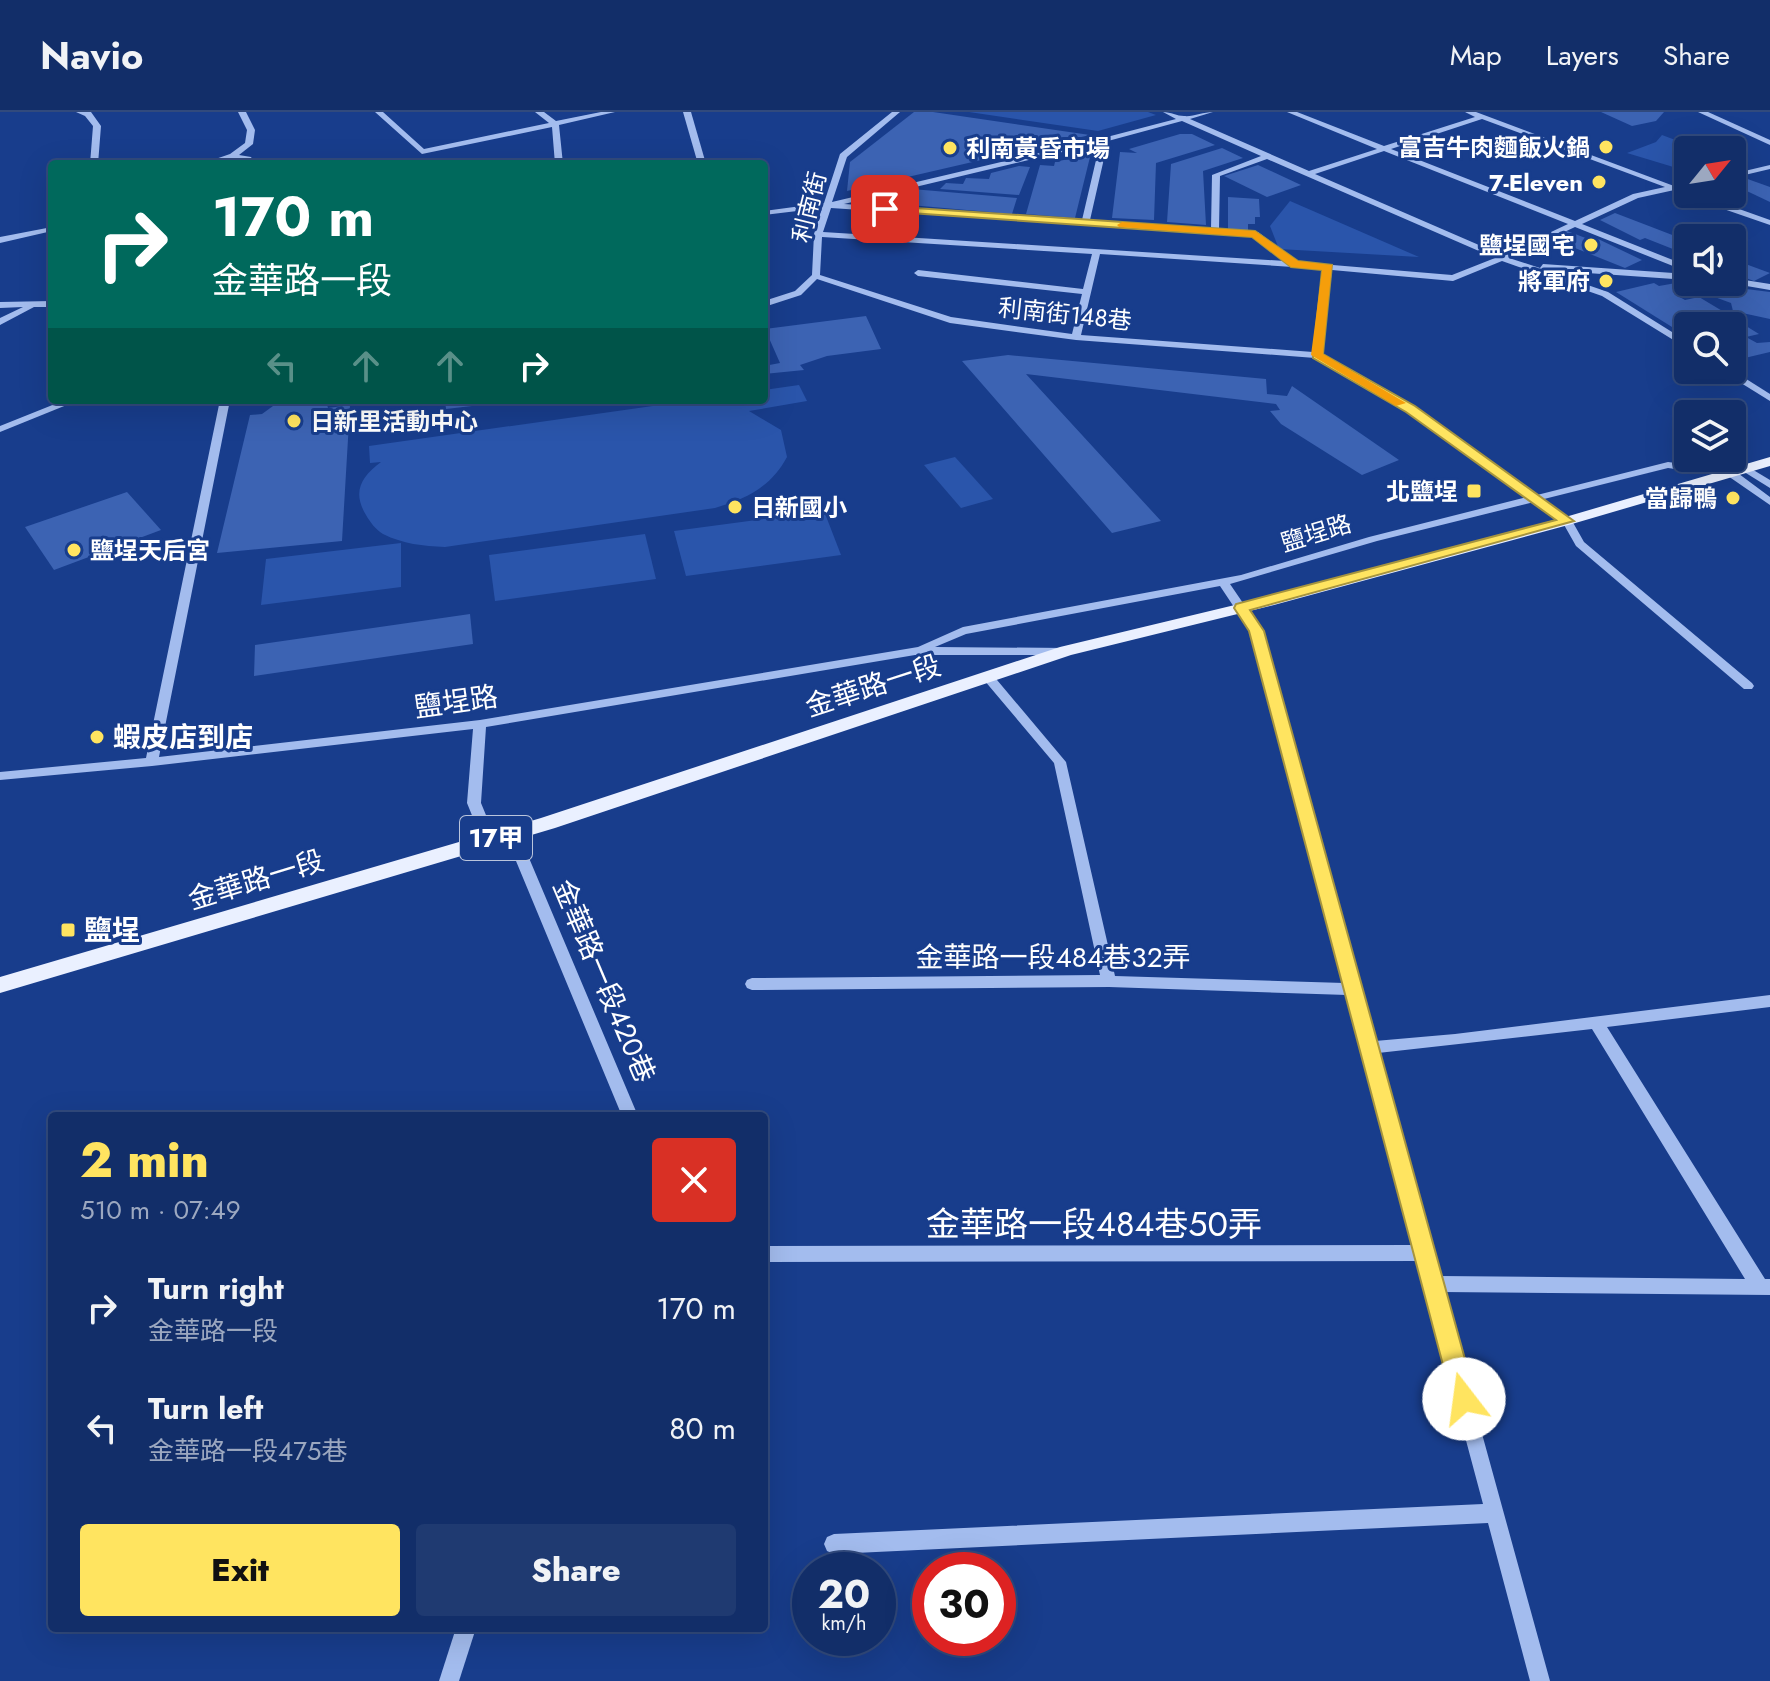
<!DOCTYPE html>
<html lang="en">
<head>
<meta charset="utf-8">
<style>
	:root { --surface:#122e69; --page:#1f3a71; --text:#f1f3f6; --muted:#9ca8c0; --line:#314a7d; --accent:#ffe460 }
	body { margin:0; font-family:Jost,"Noto Sans TC",sans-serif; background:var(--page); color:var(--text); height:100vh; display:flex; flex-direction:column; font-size:30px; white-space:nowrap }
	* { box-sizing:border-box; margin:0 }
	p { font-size:26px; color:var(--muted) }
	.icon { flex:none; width:44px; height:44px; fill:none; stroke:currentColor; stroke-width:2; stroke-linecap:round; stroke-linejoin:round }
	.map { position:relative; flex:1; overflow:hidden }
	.panel { position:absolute; left:48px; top:1000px; width:720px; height:520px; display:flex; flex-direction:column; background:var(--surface); border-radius:8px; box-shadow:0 8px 32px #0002,0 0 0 2px var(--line) }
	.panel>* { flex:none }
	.banner { position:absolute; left:48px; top:48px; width:720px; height:244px; border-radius:8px; box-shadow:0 8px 32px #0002,0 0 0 2px var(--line); background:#00695c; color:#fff; overflow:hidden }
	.needle { width:52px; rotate:60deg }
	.fabs { position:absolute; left:1674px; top:24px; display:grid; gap:16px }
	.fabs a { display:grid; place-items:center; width:72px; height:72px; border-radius:8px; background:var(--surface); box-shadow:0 8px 32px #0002,0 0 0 2px var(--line); font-size:40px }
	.speed { position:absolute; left:792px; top:1440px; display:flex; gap:16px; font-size:40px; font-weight:700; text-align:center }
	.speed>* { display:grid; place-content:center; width:104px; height:104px; border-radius:50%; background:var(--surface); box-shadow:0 8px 32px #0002,0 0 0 2px var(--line); line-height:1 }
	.speed small { font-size:20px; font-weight:400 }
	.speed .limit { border:12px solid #d22; background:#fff; color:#111 }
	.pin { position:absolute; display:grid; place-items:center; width:68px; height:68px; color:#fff; margin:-34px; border-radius:16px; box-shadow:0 4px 12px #0006 }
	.me { position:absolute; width:88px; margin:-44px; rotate:345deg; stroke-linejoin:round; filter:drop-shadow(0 0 6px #0008) }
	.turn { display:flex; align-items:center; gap:28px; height:168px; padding:0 32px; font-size:36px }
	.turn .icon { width:104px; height:104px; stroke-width:2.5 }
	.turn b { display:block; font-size:56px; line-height:68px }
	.lanes { display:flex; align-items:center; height:76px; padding:0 32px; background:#0003; justify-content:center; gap:40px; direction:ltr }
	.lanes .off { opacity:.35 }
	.round { display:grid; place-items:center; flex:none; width:84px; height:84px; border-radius:8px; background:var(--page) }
	.summary { display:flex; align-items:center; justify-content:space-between; height:136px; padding:0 32px }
	h1 { font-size:48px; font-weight:800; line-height:60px; color:var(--accent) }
	.cta { display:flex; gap:16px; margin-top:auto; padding:16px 32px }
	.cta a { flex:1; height:92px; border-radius:8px; background:var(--accent); color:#111; font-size:32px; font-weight:800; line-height:92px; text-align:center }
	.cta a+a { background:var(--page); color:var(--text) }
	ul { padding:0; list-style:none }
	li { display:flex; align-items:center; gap:24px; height:120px; padding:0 32px }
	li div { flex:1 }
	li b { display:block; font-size:30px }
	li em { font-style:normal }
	header { display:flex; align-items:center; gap:48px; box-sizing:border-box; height:112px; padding:0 40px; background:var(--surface); border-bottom:2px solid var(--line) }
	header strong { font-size:38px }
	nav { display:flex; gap:44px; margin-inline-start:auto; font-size:28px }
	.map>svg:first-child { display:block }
	.green { fill:#2a55ab }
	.building { fill:#3c63b3 }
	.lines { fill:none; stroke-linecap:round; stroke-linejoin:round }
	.minor { fill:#a3bcee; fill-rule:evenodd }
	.major { fill:#eaf0ff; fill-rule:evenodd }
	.route { fill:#ffe460; stroke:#a6943e; stroke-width:2 }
	.slow { fill:#f59e0b }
	.poi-dot { fill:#ffe460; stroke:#183d8c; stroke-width:3 }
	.labels { text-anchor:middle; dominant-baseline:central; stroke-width:6; stroke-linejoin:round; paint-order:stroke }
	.far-poi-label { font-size:24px; font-weight:bold; fill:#fff; stroke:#183d8c; text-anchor:end }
	.far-street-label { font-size:24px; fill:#fff; stroke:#183d8c }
	.shield { fill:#183d8c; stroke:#bac5dc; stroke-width:2 }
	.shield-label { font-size:26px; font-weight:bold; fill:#fff }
	.street-label { font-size:28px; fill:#fff; stroke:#183d8c }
	.poi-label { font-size:28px; font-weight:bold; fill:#fff; stroke:#183d8c; text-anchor:start }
	.near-street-label { font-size:34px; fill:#fff; stroke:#183d8c }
</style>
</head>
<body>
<header>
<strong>Navio</strong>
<nav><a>Map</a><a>Layers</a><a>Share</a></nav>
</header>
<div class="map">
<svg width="1770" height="1569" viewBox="0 0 1770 1569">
	<rect width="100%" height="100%" fill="#183d8c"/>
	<g class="green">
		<polygon points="969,0 1148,0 1156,3 1098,19"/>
		<polygon points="1662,23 1702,38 1688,38 1688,55 1680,57 1627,41 1656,30"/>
		<polygon points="1290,89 1419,145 1279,137 1270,114"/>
		<path d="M799,273l8,16 -58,10 32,19 6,27c-16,30 -41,42 -72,51l-270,39c-22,-1 -42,-3 -62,-13 -7,-4 -13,-12 -17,-19 -14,-23 -5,-38 15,-53l-11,1 -1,-17 326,-46h69v-10z"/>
		<polygon points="955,345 993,387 961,396 924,353"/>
		<polygon points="824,399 841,443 686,464 674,419"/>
		<polygon points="645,422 656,467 495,489 489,443"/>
		<polygon points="401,431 401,475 261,493 266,447"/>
	</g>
	<g class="building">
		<polygon points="914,0 933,0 1090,23 847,79 850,50"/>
		<polygon points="1601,0 1664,0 1656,9 1632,14"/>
		<polygon points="1180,22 1192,22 1215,33 1156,51 1154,108 1112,106 1120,40 1137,41 1129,37"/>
		<polygon points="1222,36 1243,46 1203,59 1206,113 1167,110 1171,52"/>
		<polygon points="1071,43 1090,45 1075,106 1026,102 1040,53 1054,54 1055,50 1068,47"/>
		<polygon points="1258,53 1301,73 1267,85 1224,64"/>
		<polygon points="1019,54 1030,55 1019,83 940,77 946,71 963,72 966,66 989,67 991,61"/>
		<polygon points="1742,65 1770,75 1770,90 1732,72 1732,69"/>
		<polygon points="912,77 1017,86 1012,102 876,90 876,86 909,83"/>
		<polygon points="1228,85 1259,87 1260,105 1255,105 1255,112 1248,112 1248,119 1228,117"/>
		<polygon points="1615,101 1688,129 1688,143 1645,126 1640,128 1600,108"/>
		<polygon points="1567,119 1591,128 1596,126 1642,148 1625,156 1550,126"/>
		<polygon points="1732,147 1770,161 1754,169 1732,161"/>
		<polygon points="1654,171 1659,174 1676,171 1689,179 1674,182 1685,188 1699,185 1724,200 1710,203 1720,209 1733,206 1759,222 1746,225 1757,231 1770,230 1770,240 1732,249 1732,214 1688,214 1688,225 1616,180"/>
		<polygon points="1707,172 1770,180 1770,207 1733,199 1731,191 1709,183"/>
		<polygon points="866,204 881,237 827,244 800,253 804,258 764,262 764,254 780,251 765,217"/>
		<polygon points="1008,243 1266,267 1267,282 1287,284 1292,274 1399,348 1362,363 1281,312 1270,299 1280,298 1276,292 1026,262 1161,409 1112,421 962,249"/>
		<polygon points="445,288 507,288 507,290 446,297"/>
		<polygon points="326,289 328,296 350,293 342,429 217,441 250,303 262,302 273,294"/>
		<polygon points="127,380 161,418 54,458 25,415"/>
		<polygon points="470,502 473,532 254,564 255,533"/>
	</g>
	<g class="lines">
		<g class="minor">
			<polygon points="76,0 91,0 101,14 98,52 90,52 93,14 85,4"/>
			<path d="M238,0h8l9,18 -2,14 -14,11 12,2 4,7h-8l-2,-3c-15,-3 -28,3 -44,3l29,-10 15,-11 2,-13z"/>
			<polygon points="375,0 383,0 424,37 549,11 535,0 544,0 556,9 601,0 615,0 559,13 563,52 555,52 552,15 422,42"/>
			<polygon points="683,0 691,0 706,52 698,52"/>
			<path d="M892,0h8l-53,45 -15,45 271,-64 73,-19 -13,-7c8,0 14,4 21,4 9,1 19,-4 29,-4l-23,7 119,52 68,-22 -90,-37h10l87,34 91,-29 -10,-5h11l198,74 14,-3v4l-50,11 -56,26 106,42v6l-113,-45 -66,31 31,10 3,-4 145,10v6l-144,-10 64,22 80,50v7l-86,-53 -100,-35 -49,20 -121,-11 -10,84 92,53 123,88 131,-33 67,9 35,26v8l-42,-29 -60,-8 -124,31 27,20 13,23 168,141 2,3 -2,3h-8l-168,-143 -13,-23 -29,-21 -157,39 -147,43 32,47 113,410 80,-7 315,-39v12l-163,20 158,252h5v16l-327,-3 107,389h-20l-42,-158 -654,31 -7,-3 -3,-7 3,-7 7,-3 649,-30 -65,-243 -654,1v-16l650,-1 -67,-250 -238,-8 -357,3 -5,-2 -2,-4 2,-4 5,-2 348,-3 -46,-212 -70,-83 -2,-3 2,-3h8l74,88 49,214 229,7 -94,-352 -30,-45 -254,48 -31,13 132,1v6l-4,1h-148l-429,72 -5,76 14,34 32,18 2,3 109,258h-16l-106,-255 -32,-18 -2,-3 -15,-37 6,-74 -321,37 -152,14v-8l146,-14 74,-358h10l-71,357 321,-37 438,-73 45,-20 278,-52 128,-38 158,-40 -119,-86 -93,-53 -239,-18 -126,-17 -133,-44 -16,16 -37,12v-6l31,-10 17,-16 2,-41 8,-26 -58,7v-4l60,-8 16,-49zM1482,7l183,68 -32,7 -58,27 -184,-72zM1182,9l79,35 -49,19 -1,54 -121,-9 18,-79zM1100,31l-18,77 -238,-16zM1384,39l184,73 -66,31 -187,-81zM1267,47l228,99 -43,17 -155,-13 -39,-30 -39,-3 1,-53zM831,96l422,28 32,25 -462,-29zM822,125l270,17 -9,35 -165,-19 -4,3 4,3 164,18 -10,40 -121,-17 -131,-42zM1100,142l223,15 -10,83 -232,-17zM1592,917l153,250 -306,-3 -61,-223z"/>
			<polygon points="1698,0 1708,0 1770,28 1770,33"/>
			<polygon points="1770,53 1770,57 1732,66 1732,62"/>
			<polygon points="1688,80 1688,82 1697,82 1770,108 1770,113 1686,84 1685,82"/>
			<polygon points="52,115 52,119 0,131 0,125"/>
			<polygon points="1732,166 1770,172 1770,178 1729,171 1732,170"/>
			<polygon points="52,189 52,195 34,195 0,213 0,206 23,195 0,196 0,190"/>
			<polygon points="1720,258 1732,258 1770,282 1770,289"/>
			<polygon points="65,288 79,288 0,320 0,314"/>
			<polygon points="1745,353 1770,368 1770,376 1741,358 1740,356"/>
			<polygon points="456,1516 476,1516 459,1569 439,1569"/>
		</g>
		<polygon class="major" points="1770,345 1770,354 1572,412 1274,493 1071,543 555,716 0,881 0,865 541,706 1060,535 1264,486 1562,406"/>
	</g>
	<polygon class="route" points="885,94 1255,119 1298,149 1332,153 1323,242 1415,294 1574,409 1250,498 1264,519 1476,1287 1472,1295 1464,1298 1455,1295 1452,1287 1249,519 1234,496 1236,492 1556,408 1406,300 1313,246 1322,158 1291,155 1252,125 882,99 882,95"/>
	<polygon class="slow" points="1122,110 1255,119 1298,149 1332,153 1323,242 1406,291 1396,294 1311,243 1322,158 1291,155 1252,125 1119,115 1117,113"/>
	<g class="poi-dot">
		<circle cx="1606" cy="35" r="8"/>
		<circle cx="950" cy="36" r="8"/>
		<circle cx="1599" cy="70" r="8"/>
		<circle cx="1591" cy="133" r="8"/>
		<circle cx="1606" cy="169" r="8"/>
		<circle cx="294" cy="309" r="8"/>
		<rect x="1466" y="371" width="16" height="16" rx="4"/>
		<circle cx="1733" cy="386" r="8"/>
		<circle cx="735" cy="395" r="8"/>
		<circle cx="74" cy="438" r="8"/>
		<circle cx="97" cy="625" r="8"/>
		<rect x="60" y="810" width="16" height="16" rx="4"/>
	</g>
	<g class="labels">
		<g class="far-poi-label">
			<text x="1590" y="35">富吉牛肉麵飯火鍋</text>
			<text x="966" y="36" text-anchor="start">利南黃昏市場</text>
			<text x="1583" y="70">7-Eleven</text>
			<text x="1575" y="133">鹽埕國宅</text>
			<text x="1590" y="169">將軍府</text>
			<text x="310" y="309" text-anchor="start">日新里活動中心</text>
			<text x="1458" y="379">北鹽埕</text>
			<text x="1717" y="386">當歸鴨</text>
			<text x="751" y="395" text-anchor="start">日新國小</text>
			<text x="90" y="438" text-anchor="start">鹽埕天后宮</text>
		</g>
		<g class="far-street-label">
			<text transform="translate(809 95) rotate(-76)">利南街</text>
			<text transform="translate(1065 202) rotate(6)">利南街148巷</text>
			<text transform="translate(1316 421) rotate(-17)">鹽埕路</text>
		</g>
		<rect class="shield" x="460" y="704" width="72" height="44" rx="6"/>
		<g class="shield-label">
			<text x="496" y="726">17甲</text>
		</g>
		<g class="street-label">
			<text transform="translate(873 574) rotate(-18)">金華路一段</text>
			<text transform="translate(456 590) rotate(-8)">鹽埕路</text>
			<text transform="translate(256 768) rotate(-17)">金華路一段</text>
			<text x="1053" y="845">金華路一段484巷32弄</text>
			<text transform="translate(604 869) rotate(67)">金華路一段420巷</text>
		</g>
		<g class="poi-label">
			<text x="113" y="625">蝦皮店到店</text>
			<text x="84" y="818">鹽埕</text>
		</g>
		<g class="near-street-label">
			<text x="1094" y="1112">金華路一段484巷50弄</text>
		</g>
	</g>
</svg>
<div class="fabs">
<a><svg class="needle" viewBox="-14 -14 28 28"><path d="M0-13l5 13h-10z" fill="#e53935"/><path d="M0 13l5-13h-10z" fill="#9ca8c0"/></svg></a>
<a><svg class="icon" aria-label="sound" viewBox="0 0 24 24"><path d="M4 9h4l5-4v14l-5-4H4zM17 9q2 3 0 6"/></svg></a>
<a><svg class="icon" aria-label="search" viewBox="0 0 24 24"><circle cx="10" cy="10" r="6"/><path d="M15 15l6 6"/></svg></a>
<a><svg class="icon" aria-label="layers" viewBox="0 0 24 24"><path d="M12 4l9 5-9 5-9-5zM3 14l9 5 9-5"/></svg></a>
</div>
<div class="speed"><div>20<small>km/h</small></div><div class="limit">30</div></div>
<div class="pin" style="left:885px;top:97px;background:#d93025"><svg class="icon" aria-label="arrive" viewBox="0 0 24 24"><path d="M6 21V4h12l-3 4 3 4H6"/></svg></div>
<svg class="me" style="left:1464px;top:1287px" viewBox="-20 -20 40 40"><circle r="19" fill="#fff"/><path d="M0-13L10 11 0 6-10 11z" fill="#ffe460"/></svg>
<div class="banner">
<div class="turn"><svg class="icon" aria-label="right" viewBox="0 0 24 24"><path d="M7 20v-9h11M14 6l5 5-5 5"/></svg><div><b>170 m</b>金華路一段</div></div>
<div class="lanes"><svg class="icon off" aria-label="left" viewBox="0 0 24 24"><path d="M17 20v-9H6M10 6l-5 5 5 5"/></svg><svg class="icon off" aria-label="ahead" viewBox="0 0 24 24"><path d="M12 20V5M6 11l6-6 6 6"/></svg><svg class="icon off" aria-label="ahead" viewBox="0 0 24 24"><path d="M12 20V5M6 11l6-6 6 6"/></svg><svg class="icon" aria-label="right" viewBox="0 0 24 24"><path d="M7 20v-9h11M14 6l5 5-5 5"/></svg></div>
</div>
<section class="panel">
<div class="summary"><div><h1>2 min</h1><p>510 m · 07:49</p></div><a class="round" style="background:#d93025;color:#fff"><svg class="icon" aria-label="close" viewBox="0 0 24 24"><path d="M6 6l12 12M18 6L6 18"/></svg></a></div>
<ul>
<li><svg class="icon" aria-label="right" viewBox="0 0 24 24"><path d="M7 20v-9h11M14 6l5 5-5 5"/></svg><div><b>Turn right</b><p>金華路一段</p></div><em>170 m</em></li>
<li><svg class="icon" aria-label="left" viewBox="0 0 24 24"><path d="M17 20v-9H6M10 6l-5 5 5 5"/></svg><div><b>Turn left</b><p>金華路一段475巷</p></div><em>80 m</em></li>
</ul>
<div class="cta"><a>Exit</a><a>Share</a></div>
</section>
</div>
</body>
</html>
